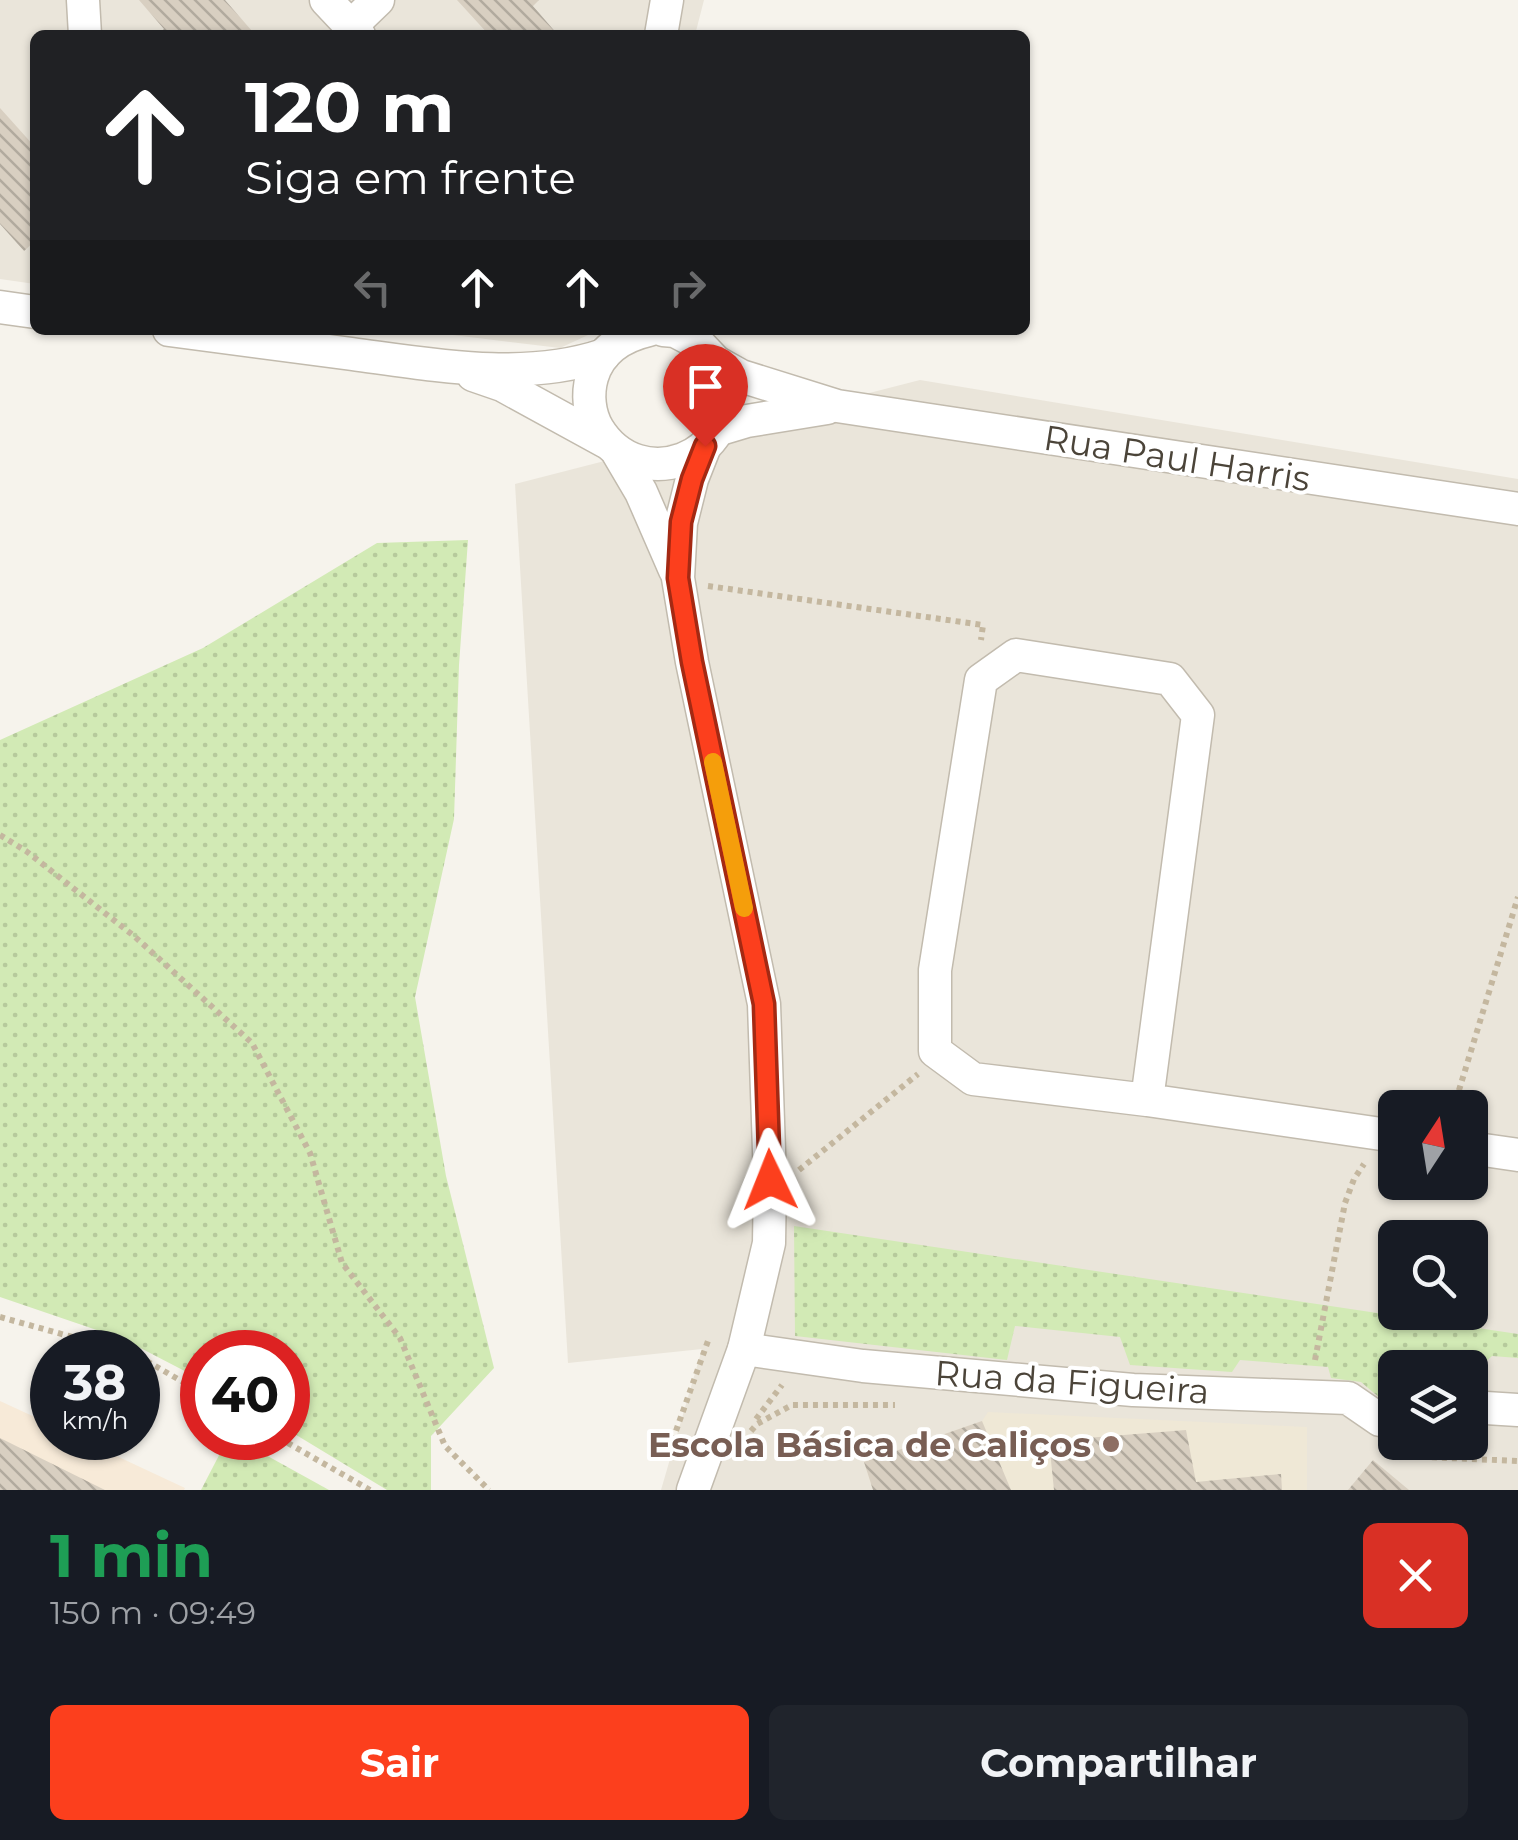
<!DOCTYPE html>
<html lang="pt">
<head>
<meta charset="utf-8">
<style>
	:root { --surface:#171b24; --page:#20242c; --text:#f1f3f6; --muted:#9ea1a6; --accent:#fc3f1d }
	body { margin:0; font-family:Montserrat,sans-serif; background:var(--page); color:var(--text); height:100vh; display:flex; flex-direction:column; font-size:38px; white-space:nowrap }
	* { box-sizing:border-box; margin:0 }
	p { font-size:32px; color:var(--muted) }
	.icon { flex:none; width:55px; height:55px; fill:none; stroke:currentColor; stroke-width:2; stroke-linecap:round; stroke-linejoin:round }
	.map { position:relative; height:1490px; overflow:hidden }
	.drawer { display:flex; flex-direction:column; background:var(--surface); flex:1 }
	.drawer>* { flex:none }
	.banner { position:absolute; left:30px; top:30px; width:1000px; height:305px; border-radius:15px; box-shadow:0 2px 8px #0004; background:#202124; color:#fff; overflow:hidden }
	.needle { width:65px; rotate:12deg }
	.buttons { position:absolute; left:1378px; top:1090px; display:grid; gap:20px }
	.buttons a { display:grid; place-items:center; width:110px; height:110px; border-radius:15px; background:var(--surface); box-shadow:0 2px 8px #0004; font-size:50px }
	.speed { position:absolute; left:30px; top:1330px; display:flex; gap:20px; font-size:50px; font-weight:700; text-align:center }
	.speed>* { display:grid; place-content:center; width:130px; height:130px; border-radius:50%; background:var(--surface); box-shadow:0 2px 8px #0004; line-height:1 }
	.speed small { font-size:25px; font-weight:400 }
	.speed .limit { border:15px solid #d22; background:#fff; color:#111 }
	.pin { position:absolute; display:grid; place-items:center; width:85px; height:85px; color:#fff; margin:-102px -42px; border-radius:50% 50% 50% 0; rotate:-45deg; box-shadow:0 0 10px #0007 }
	.pin .icon { rotate:45deg }
	.me { position:absolute; width:110px; margin:-55px; rotate:358deg; stroke-linejoin:round; filter:drop-shadow(0 0 8px #0008) }
	.turn { display:flex; align-items:center; gap:35px; height:210px; padding:0 50px; font-size:45px }
	.turn .icon { width:130px; height:130px; stroke-width:2.5 }
	.turn b { display:block; font-size:70px; line-height:85px }
	.lanes { display:flex; align-items:center; height:95px; padding:0 50px; background:#0003; justify-content:center; gap:50px; direction:ltr }
	.lanes .off { opacity:.35 }
	.round { display:grid; place-items:center; flex:none; width:105px; height:105px; border-radius:15px; background:var(--page) }
	.headline { display:flex; align-items:center; justify-content:space-between; height:170px; padding:0 50px }
	h1 { font-size:60px; font-weight:700; line-height:75px; color:#1e9e55 }
	.action { display:flex; gap:20px; margin-top:auto; padding:20px 50px }
	.action a { flex:1; height:115px; border-radius:15px; background:var(--accent); color:#fff; font-size:40px; font-weight:700; line-height:115px; text-align:center }
	.action a+a { background:var(--page); color:var(--text) }
	.map>svg:first-child { display:block }
	.residential { fill:#eae5da; fill-rule:evenodd }
	.commercial { fill:#f7ead8 }
	.education { fill:#efe8d6 }
	.grass { fill:url(#grass-dots) }
	.building { fill:url(#building-back-hatch) }
	.lines { fill:none; stroke-linecap:round; stroke-linejoin:round }
	.minor-casing { stroke:#c2bbae; stroke-width:35 }
	.path { stroke:#c4b79f; stroke-width:6; stroke-dasharray:5 5; stroke-linecap:butt }
	.minor { stroke:#fff; stroke-width:32 }
	.route-casing { stroke:#a42913; stroke-width:25 }
	.route { stroke:#fc3f1d; stroke-width:18 }
	.slow { stroke:#f59e0b; stroke-width:18 }
	.education-dot { fill:#8d6e63; stroke:#fff; stroke-width:4 }
	.labels { text-anchor:middle; dominant-baseline:central; stroke-width:8; stroke-linejoin:round; paint-order:stroke }
	.street-label { font-size:35px; fill:#4b4439; stroke:#fff }
	.education-label { font-size:35px; font-weight:bold; fill:#785e54; stroke:#fff; text-anchor:end }
</style>
</head>
<body>
<div class="map">
<svg width="1518" height="1490" viewBox="0 0 1518 1490">
	<defs>
		<pattern id="grass-dots" width="8" height="8" patternUnits="userSpaceOnUse" patternTransform="scale(2.5)"><rect width="8" height="8" fill="#d2eab5"/><path d="M2 2h.1M6 6h.1" fill="none" stroke="#b6ca9c" stroke-width="1.8" stroke-linecap="round"/></pattern>
		<pattern id="building-back-hatch" width="6" height="6" patternUnits="userSpaceOnUse" patternTransform="scale(2.5)"><rect width="6" height="6" fill="#d8cfc1"/><path d="M-1 5l2 2M0 0l6 6M5-1l2 2" fill="none" stroke="#b1aa9e"/></pattern>
	</defs>
	<rect width="100%" height="100%" fill="#f6f3ec"/>
	<g class="residential">
		<polygon points="0,0 704,0 695,35 35,35 35,284 0,279"/>
		<polygon points="412,330 599,330 560,348"/>
		<path d="M920,380l598,99v1011h-857l41,-141 -134,14 -53,-879zM1395,1108h75v74h-75zM1395,1238h75v74h-75zM1395,1368h75v74h-75z"/>
	</g>
	<polygon class="commercial" points="0,1401 52,1425 52,1438 78,1438 185,1488 184,1490 0,1490"/>
	<polygon class="education" points="988,1412 1307,1427 1307,1490 873,1490 864,1462 982,1421"/>
	<g class="grass">
		<polygon points="468,540 459,665 454,819 415,997 446,1176 494,1368 431,1436 431,1490 387,1490 288,1430 288,1352 202,1352 202,1380 123,1339 0,1297 0,740 203,648 377,543"/>
		<polygon points="794,1226 1518,1334 1518,1358 1492,1356 1476,1371 1470,1371 1470,1368 1395,1368 1395,1385 1387,1404 1361,1382 1331,1378 1328,1367 1240,1360 1232,1372 1130,1365 1120,1337 1015,1326 1007,1360 795,1336"/>
		<polygon points="228,1438 235,1438 329,1490 201,1490"/>
	</g>
	<g class="building">
		<polygon points="139,0 225,0 252,31 248,35 157,35 164,29"/>
		<polygon points="457,0 539,0 533,6 558,35 489,35"/>
		<polygon points="0,108 35,147 35,241 24,251 0,224"/>
		<polygon points="982,1421 1011,1490 873,1490 864,1462"/>
		<polygon points="1186,1430 1196,1482 1281,1474 1282,1490 1054,1490 1049,1441"/>
		<polygon points="0,1438 105,1490 0,1490"/>
		<polygon points="1373,1460 1409,1490 1348,1490"/>
	</g>
	<g class="lines">
		<defs>
			<g id="minor">
				<polyline points="83,0 85,35"/>
				<polyline points="326,0 359,35"/>
				<polyline points="351,26 378,0"/>
				<polyline points="661,35 667,0"/>
				<polyline points="0,307 35,312"/>
				<path d="M169,330c61,8 122,16 183,24 82,11 172,28 252,1"/>
				<path d="M649,330c-26,6 -49,20 -57,47 -5,17 -3,37 6,52 42,68 142,28 126,-46 -1,-7 -6,-15 -8,-21"/>
				<polyline points="663,330 675,331 698,343 716,362 741,376 837,406 1518,509"/>
				<polyline points="473,375 502,385 606,442"/>
				<polyline points="717,430 747,421 827,408"/>
				<polyline points="618,453 641,492 675,570"/>
				<polyline points="1147,1100 1198,715 1170,679 1016,655 981,680 935,970 935,1051 973,1079 1147,1100 1395,1136"/>
				<polyline points="1470,1148 1518,1155"/>
				<polyline points="744,1349 863,1366 1133,1390 1348,1398 1380,1420 1395,1422"/>
				<polyline points="1470,1407 1518,1410"/>
				<polyline points="693,1490 744,1349 769,1243 770,1180 764,1004 692,662 678,578 681,523 692,479 705,446"/>
			</g>
		</defs>
		<use href="#minor" class="minor-casing"/>
		<g class="path">
			<polyline points="708,586 983,625 981,640"/>
			<polyline points="0,835 26,851 134,936 252,1043 310,1153 342,1263 400,1338 445,1446 489,1490"/>
			<polyline points="1456,1100 1518,897"/>
			<polyline points="799,1170 918,1074"/>
			<polyline points="0,1317 127,1352"/>
			<polyline points="138,1356 202,1393"/>
			<polyline points="1315,1360 1345,1203 1354,1179 1364,1164"/>
			<polyline points="756,1419 782,1385"/>
			<polyline points="751,1431 757,1424 792,1405 895,1405"/>
			<polyline points="279,1438 370,1490"/>
			<polyline points="1402,1456 1518,1461"/>
			<polyline points="666,1459 709,1338"/>
		</g>
		<use href="#minor" class="minor"/>
	</g>
	<g class="lines">
		<defs>
			<polyline id="route" points="705,446 692,479 681,522 678,578 692,662 764,1004 770,1180"/>
		</defs>
		<use href="#route" class="route-casing"/>
		<use href="#route" class="route"/>
		<polyline class="slow" points="713,762 744,908"/>
	</g>
	<circle class="education-dot" cx="1111" cy="1444" r="10"/>
	<g class="labels">
		<g class="street-label">
			<text transform="translate(1177 458) rotate(9)">Rua Paul Harris</text>
			<text transform="translate(1072 1382) rotate(4)">Rua da Figueira</text>
		</g>
		<g class="education-label">
			<text x="1091" y="1444">Escola Básica de Caliços</text>
		</g>
	</g>
</svg>
<div class="buttons">
<a><svg class="needle" viewBox="-14 -14 28 28"><path d="M0-13l5 13h-10z" fill="#e53935"/><path d="M0 13l5-13h-10z" fill="#9ea1a6"/></svg></a>
<a><svg class="icon" aria-label="search" viewBox="0 0 24 24"><circle cx="10" cy="10" r="6"/><path d="M15 15l6 6"/></svg></a>
<a><svg class="icon" aria-label="layers" viewBox="0 0 24 24"><path d="M12 4l9 5-9 5-9-5zM3 14l9 5 9-5"/></svg></a>
</div>
<div class="speed"><div>38<small>km/h</small></div><div class="limit">40</div></div>
<div class="pin" style="left:705px;top:446px;background:#d93025"><svg class="icon" aria-label="arrive" viewBox="0 0 24 24"><path d="M6 21V4h12l-3 4 3 4H6"/></svg></div>
<svg class="me" style="left:770px;top:1180px" viewBox="-20 -20 40 40"><path d="M0-17L14 15 0 8-14 15z" fill="#fc3f1d" stroke="#fff" stroke-width="4"/></svg>
<div class="banner">
<div class="turn"><svg class="icon" aria-label="ahead" viewBox="0 0 24 24"><path d="M12 20V5M6 11l6-6 6 6"/></svg><div><b>120 m</b>Siga em frente</div></div>
<div class="lanes"><svg class="icon off" aria-label="left" viewBox="0 0 24 24"><path d="M17 20v-9H6M10 6l-5 5 5 5"/></svg><svg class="icon" aria-label="ahead" viewBox="0 0 24 24"><path d="M12 20V5M6 11l6-6 6 6"/></svg><svg class="icon" aria-label="ahead" viewBox="0 0 24 24"><path d="M12 20V5M6 11l6-6 6 6"/></svg><svg class="icon off" aria-label="right" viewBox="0 0 24 24"><path d="M7 20v-9h11M14 6l5 5-5 5"/></svg></div>
</div>
</div>
<section class="drawer">
<div class="headline"><div><h1>1 min</h1><p>150 m · 09:49</p></div><a class="round" style="background:#d93025;color:#fff"><svg class="icon" aria-label="close" viewBox="0 0 24 24"><path d="M6 6l12 12M18 6L6 18"/></svg></a></div>
<div class="action"><a>Sair</a><a>Compartilhar</a></div>
</section>
</body>
</html>
